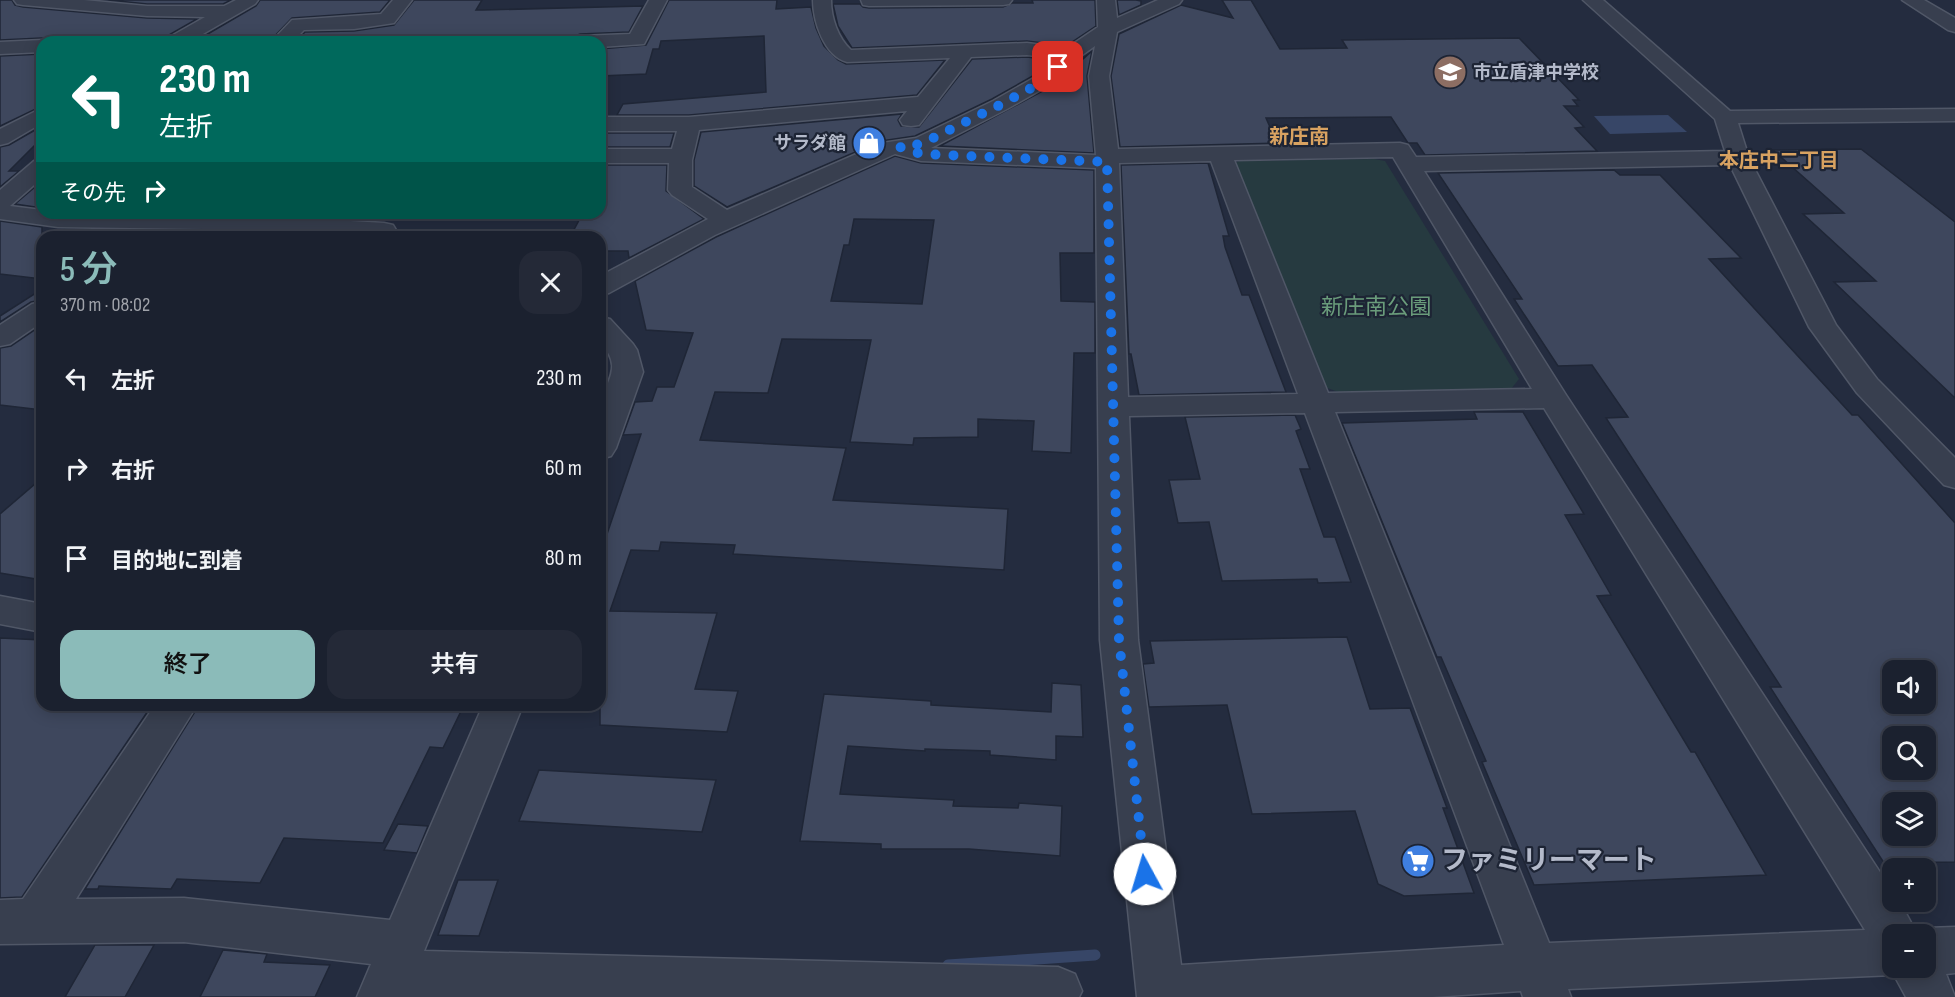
<!DOCTYPE html>
<html lang="ja">
<head>
<meta charset="utf-8">
<style>
	:root { --surface:#1b212f; --page:#242937; --text:#f1f3f6; --muted:#a0a3aa; --line:#393e4b; --accent:#8bbbb9 }
	body { margin:0; font-family:"Sofia Sans Condensed","Noto Sans JP",sans-serif; background:var(--page); color:var(--text); height:100vh; display:flex; flex-direction:column; font-size:22px; white-space:nowrap }
	* { box-sizing:border-box; margin:0 }
	p { font-size:20px; color:var(--muted) }
	.icon { flex:none; width:33px; height:33px; fill:none; stroke:currentColor; stroke-width:2; stroke-linecap:round; stroke-linejoin:round }
	.map { position:relative; flex:1; overflow:hidden }
	.details { position:absolute; left:36px; top:231px; width:570px; height:480px; display:flex; flex-direction:column; background:var(--surface); border-radius:18px; box-shadow:0 3px 15px #0003,0 0 0 2px var(--line) }
	.details>* { flex:none }
	.hud { position:absolute; left:36px; top:36px; width:570px; height:183px; border-radius:18px; box-shadow:0 3px 15px #0003,0 0 0 2px var(--line); background:#00695c; color:#fff; overflow:hidden }
	.buttons { position:absolute; left:1882px; top:660px; display:grid; gap:12px }
	.buttons a { display:grid; place-items:center; width:54px; height:54px; border-radius:12px; background:var(--surface); box-shadow:0 3px 15px #0003,0 0 0 2px var(--line); font-size:30px }
	.pin { position:absolute; display:grid; place-items:center; width:51px; height:51px; color:#fff; margin:-26px; border-radius:12px; box-shadow:0 3px 9px #0006 }
	.me { position:absolute; width:66px; margin:-33px; rotate:354deg; stroke-linejoin:round; filter:drop-shadow(0 0 4px #0008) }
	.turn { display:flex; align-items:center; gap:21px; height:126px; padding:0 24px; font-size:27px }
	.turn .icon { width:78px; height:78px; stroke-width:2.5 }
	.turn b { display:block; font-size:42px; line-height:51px }
	.then { display:flex; align-items:center; height:57px; padding:0 24px; background:#0003; gap:12px; font-size:22px }
	.round { display:grid; place-items:center; flex:none; width:63px; height:63px; border-radius:18px; background:var(--page) }
	.overview { display:flex; align-items:center; justify-content:space-between; height:102px; padding:0 24px }
	h1 { font-size:36px; font-weight:600; line-height:45px; color:var(--accent) }
	.action { display:flex; gap:12px; margin-top:auto; padding:12px 24px }
	.action a { flex:1; height:69px; border-radius:18px; background:var(--accent); color:#111; font-size:24px; font-weight:600; line-height:69px; text-align:center }
	.action a+a { background:var(--page); color:var(--text) }
	ul { padding:0; list-style:none }
	li { display:flex; align-items:center; gap:18px; height:90px; padding:0 24px }
	li div { flex:1 }
	li b { display:block; font-size:22px }
	li em { font-style:normal }
	.map>svg:first-child { display:block }
	.green { fill:#263a40 }
	.water { fill:#374667 }
	.lines { fill:none; stroke-linecap:round; stroke-linejoin:round }
	.stream { stroke:#374667; stroke-width:11 }
	.building { fill:#3e475d; stroke:#1f2636; stroke-width:1.5; fill-rule:evenodd }
	.minor-casing { stroke:#505767; stroke-width:3 }
	.minor { fill:#383f4f; fill-rule:evenodd }
	.route { stroke:#1a73e8; stroke-width:10; stroke-dasharray:0 18 }
	.labels { text-anchor:middle; dominant-baseline:central; stroke-width:4.5; stroke-linejoin:round; paint-order:stroke }
	.far-poi-label { font-size:18px; font-weight:bold; fill:#b4baca; stroke:#1d2434; text-anchor:start }
	.far-neighbourhood-label { font-size:20px; font-weight:bold; fill:#d8a261; stroke:#1d2434 }
	.park-label { font-size:22px; fill:#6a9c7b; stroke:#1d2434 }
	.near-poi-label { font-size:27px; font-weight:bold; fill:#b4baca; stroke:#1d2434; text-anchor:start }
</style>
</head>
<body>
<div class="map">
<svg width="1955" height="997" viewBox="0 0 1955 997">
	<rect width="100%" height="100%" fill="#242c3f"/>
	<polygon class="green" points="1374,159 1385,161 1519,379 1511,389 1338,392 1317,384 1231,166 1239,161"/>
	<polygon class="water" points="1668,115 1687,132 1610,134 1594,116"/>
	<g class="lines">
		<polyline class="stream" points="948,965 1095,955"/>
	</g>
	<g class="building">
		<polygon points="0,0 12,0 15,5 23,7 147,18 197,19 167,36 163,42 158,42 158,40 51,42 42,38 0,40"/>
		<polygon points="108,0 231,0 223,4 147,4"/>
		<polygon points="260,0 390,0 380,12 292,18 269,42 194,42 256,6"/>
		<polygon points="414,0 482,0 476,10 483,10 643,6 629,32 580,34 570,38 438,42 295,42 305,32 354,31 394,25"/>
		<polygon points="669,0 777,0 776,9 811,7 816,28 824,46 838,60 846,64 945,60 917,95 689,115 617,115 623,104 766,92 764,36 661,41 659,49 653,49 646,74 600,76 600,49 646,45"/>
		<polygon points="1032,0 1095,0 1096,26 1066,46 1027,41 852,48 838,26 833,4 860,4 863,7 869,8 1003,7 1012,3 1033,3"/>
		<polygon points="1117,0 1136,0 1141,1 1141,5 1119,15"/>
		<polygon points="1222,0 1251,0 1280,49 1347,48 1342,40 1519,38 1579,100 1573,100 1578,106 1564,106 1584,127 1575,128 1597,151 1425,155 1417,143 1408,143 1391,117 1266,118 1277,143 1120,147 1111,76 1119,34 1181,5 1233,18"/>
		<polygon points="1092,51 1087,76 1094,153 940,146 1054,85"/>
		<polygon points="42,54 42,106 0,126 0,56"/>
		<polygon points="1027,57 1051,60 1038,73 992,99 915,136 881,141 727,207 694,186 694,160 701,132 902,114 898,120 901,126 919,127 972,59"/>
		<polygon points="42,126 42,138 9,171 19,171 0,187 0,147 9,145"/>
		<polygon points="600,133 674,133 670,147 600,147"/>
		<polygon points="1861,149 1955,222 1955,398 1834,282 1876,281 1803,214 1844,213 1773,150"/>
		<path d="M895,156l26,7 173,7v83h-34l1,48 34,1v51h-21l-3,100 -39,-2 2,-30 -56,-2v18l-64,1 -1,7 -63,-3 21,-102 -89,-1 -14,54 -53,-1 -15,48 146,8 -13,52 175,9 -4,61 -271,-16 2,-9 -74,-3 -2,9 -28,-1 -21,61 107,2 -22,76 43,2 -11,41 -127,-7v-188h6l35,-103 -18,1 12,-33 17,-1 5,-14h17l19,-54 -47,-3 -11,-49 81,-44zM854,219l80,1 -12,84 -91,-3 13,-56h5z"/>
		<polygon points="1208,163 1229,236 1223,236 1225,247 1242,295 1249,295 1286,392 1139,395 1131,354 1129,354 1121,165"/>
		<polygon points="600,165 667,165 666,191 704,219 629,258 628,251 600,251 600,237 570,237 583,213 600,213"/>
		<path d="M1614,170l6,5h40l81,83 -32,1 143,156h6l97,108v339l-71,1 -114,-176h11l-175,-269 22,-1 -36,-52 -34,1 -44,-67h8l-84,-126zM1893,670h33v34h-33zM1893,736h33v34h-33zM1893,802h33v34h-33z"/>
		<polygon points="42,181 42,208 15,204"/>
		<polygon points="0,221 42,227 42,279 0,274"/>
		<polygon points="42,289 42,300 31,302 0,322 0,316"/>
		<polygon points="42,325 42,410 0,405 0,348 11,346"/>
		<polygon points="1474,412 1523,412 1584,514 1565,515 1611,595 1597,596 1691,752 1695,752 1766,875 1534,885 1482,762 1486,761 1441,657 1437,657 1342,423 1477,419"/>
		<polygon points="1295,415 1301,429 1296,431 1310,469 1300,469 1324,537 1335,537 1351,582 1318,583 1317,579 1222,581 1209,522 1178,523 1169,480 1200,479 1185,417"/>
		<polygon points="42,478 42,580 0,573 0,514"/>
		<polygon points="1347,637 1370,709 1410,708 1447,808 1443,808 1474,893 1404,896 1378,884 1355,811 1252,814 1227,705 1149,707 1143,664 1154,663 1150,641"/>
		<polygon points="0,638 42,640 42,705 152,705 22,897 0,898"/>
		<polygon points="1052,683 1081,685 1083,737 1056,736 1056,760 990,755 990,751 925,749 925,751 848,746 840,794 954,800 953,806 1018,808 1019,803 1062,806 1060,856 969,849 881,849 881,844 800,841 824,694 931,701 931,705 1051,712"/>
		<polygon points="199,705 464,705 443,748 430,747 383,843 284,838 260,883 177,879 171,889 99,886 98,889 85,889"/>
		<polygon points="539,770 716,780 702,832 519,821"/>
		<polygon points="398,824 428,826 417,853 384,850"/>
		<polygon points="458,880 498,880 479,936 438,935"/>
		<polygon points="95,945 154,945 125,997 65,997"/>
		<polygon points="223,950 267,954 264,962 330,965 315,997 200,997"/>
	</g>
	<g class="lines">
		<defs>
			<g id="minor">
				<polygon points="14,0 84,0 147,6 224,6 236,0 258,0 255,4 189,42 165,42 168,38 205,17 147,16 23,5 17,4"/>
				<polygon points="393,0 412,0 394,23 354,29 304,30 292,42 271,42 292,20 381,14"/>
				<polygon points="649,0 667,0 644,44 600,47 600,42 570,42 573,38 580,36 630,34"/>
				<path d="M813,0h18c0,18 7,38 20,50l176,-7 40,5 31,-21 -1,-27h18l2,18 41,-18h24l-3,4 -62,28 -8,44 9,73 282,-6 8,2 8,12 309,-6 -10,-32 -132,-119h20l127,111 225,-2v12l-217,2 11,35 87,167 41,54 78,79v30l-11,-3 -87,-92 -48,-66 -79,-162 -306,6 142,224 327,497v10h7l16,30 10,-4 29,-1v46l-9,1 9,23h-49l-12,-22 -326,14 3,8h-48l-2,-6 -89,6h-295l-37,-357 -4,-472 -175,-7 -26,-7 -180,81 -106,58 -9,2v-19l108,-57 -36,-24 -4,-5 1,-27h-69v-14h72l5,-18h-77v-14h89l229,-20 32,-39 -103,4c-23,-6 -34,-41 -34,-62zM1095,46l-6,30 7,79 -165,-7 76,-39 46,-26 25,-25zM1027,55l29,3 -17,17 -46,26 -77,37 -34,5 -155,67 -35,-23v-27l7,-30 208,-19 -7,9 3,5 8,1 8,-1 52,-68zM1393,157l139,232 -204,4 -94,-233zM1211,161l87,233 -170,3 -9,-234zM1544,408l321,522 -316,13 -214,-531zM1305,413l199,532 -323,20 -43,-325 -9,-224zM1893,934h33v34h-33z"/>
				<polygon points="861,0 1012,0 1009,4 1003,5 869,6 863,5"/>
				<polygon points="1902,0 1924,0 1955,18 1955,32 1948,30"/>
				<polygon points="42,40 49,42 42,42 42,52 0,54 0,42"/>
				<polygon points="42,108 42,123 8,143 0,145 0,129"/>
				<polygon points="42,159 42,178 10,206 42,210 42,213 267,216 384,223 393,225 396,230 392,237 267,230 58,227 0,219 0,190 34,161"/>
				<polygon points="42,302 42,322 10,344 0,346 0,325 32,304"/>
				<path d="M600,317l10,2 23,25 4,6 6,22 -27,76 -5,8 -11,3c0,-17 -3,-37 0,-53 6,-27 24,-38 0,-64z"/>
				<polygon points="0,596 42,604 42,632 0,624"/>
				<polygon points="155,705 197,705 76,899 184,898 390,920 483,705 523,705 424,951 1058,967 1075,974 1082,991 1079,997 357,997 371,964 184,942 0,944 0,900 23,899"/>
			</g>
		</defs>
		<use href="#minor" class="minor-casing"/>
		<use href="#minor" class="minor"/>
	</g>
	<g class="lines">
		<polyline class="route" points="1058,67 1046,80 1000,105 921,144 900,147 921,154 1107,162 1119,640 1145,874"/>
	</g>
	<defs>
		<symbol id="school-disc" viewBox="-11 -11 22 22"><circle r="9.5" fill="#8d6e63" stroke="#1d2434"/><path d="M0-5L7-2L0 1L-7-2ZM-4 1L0 2.5L4 1V4Q0 6-4 4Z" fill="#fff"/></symbol>
		<symbol id="shop-disc" viewBox="-11 -11 22 22"><circle r="9.5" fill="#3f7fe0" stroke="#1d2434"/><path d="M-5-2.5h2.3a2.7 3.5 0 0 1 5.4 0H5L5.5 6h-11ZM-1.5-2.5h3a1.5 2.3 0 0 0-3 0Z" fill="#fff"/></symbol>
		<symbol id="supermarket-disc" viewBox="-11 -11 22 22"><circle r="9.5" fill="#3f7fe0" stroke="#1d2434"/><path d="M-6-5.5h2.5l.6 2H6L4.5 2H-2.5L-4.4-4H-6ZM-1.5 3.2a1.3 1.3 0 1 0 .1 0ZM3 3.2a1.3 1.3 0 1 0 .1 0Z" fill="#fff"/></symbol>
	</defs>
	<g fill-rule="evenodd">
		<use href="#school-disc" x="1431" y="53" width="38" height="38"/>
		<use href="#shop-disc" x="850" y="124" width="38" height="38"/>
		<use href="#supermarket-disc" x="1399" y="842" width="38" height="38"/>
	</g>
	<g class="labels">
		<g class="far-poi-label">
			<text x="1473" y="72">市立盾津中学校</text>
			<text x="846" y="143" text-anchor="end">サラダ館</text>
		</g>
		<g class="far-neighbourhood-label">
			<text x="1299" y="137">新庄南</text>
			<text x="1779" y="161">本庄中二丁目</text>
		</g>
		<g class="park-label">
			<text x="1376" y="307">新庄南公園</text>
		</g>
		<g class="near-poi-label">
			<text x="1441" y="861">ファミリーマート</text>
		</g>
	</g>
</svg>
<div class="buttons">
<a><svg class="icon" aria-label="sound" viewBox="0 0 24 24"><path d="M4 9h4l5-4v14l-5-4H4zM17 9q2 3 0 6"/></svg></a>
<a><svg class="icon" aria-label="search" viewBox="0 0 24 24"><circle cx="10" cy="10" r="6"/><path d="M15 15l6 6"/></svg></a>
<a><svg class="icon" aria-label="layers" viewBox="0 0 24 24"><path d="M12 4l9 5-9 5-9-5zM3 14l9 5 9-5"/></svg></a>
<a>+</a>
<a>−</a>
</div>
<div class="pin" style="left:1058px;top:67px;background:#d93025"><svg class="icon" aria-label="arrive" viewBox="0 0 24 24"><path d="M6 21V4h12l-3 4 3 4H6"/></svg></div>
<svg class="me" style="left:1145px;top:874px" viewBox="-20 -20 40 40"><circle r="19" fill="#fff"/><path d="M0-13L10 11 0 6-10 11z" fill="#1a73e8"/></svg>
<div class="hud">
<div class="turn"><svg class="icon" aria-label="left" viewBox="0 0 24 24"><path d="M17 20v-9H6M10 6l-5 5 5 5"/></svg><div><b>230 m</b>左折</div></div>
<div class="then">その先<svg class="icon" aria-label="right" viewBox="0 0 24 24"><path d="M7 20v-9h11M14 6l5 5-5 5"/></svg></div>
</div>
<section class="details">
<div class="overview"><div><h1>5 分</h1><p>370 m · 08:02</p></div><a class="round"><svg class="icon" aria-label="close" viewBox="0 0 24 24"><path d="M6 6l12 12M18 6L6 18"/></svg></a></div>
<ul>
<li><svg class="icon" aria-label="left" viewBox="0 0 24 24"><path d="M17 20v-9H6M10 6l-5 5 5 5"/></svg><div><b>左折</b></div><em>230 m</em></li>
<li><svg class="icon" aria-label="right" viewBox="0 0 24 24"><path d="M7 20v-9h11M14 6l5 5-5 5"/></svg><div><b>右折</b></div><em>60 m</em></li>
<li><svg class="icon" aria-label="arrive" viewBox="0 0 24 24"><path d="M6 21V4h12l-3 4 3 4H6"/></svg><div><b>目的地に到着</b></div><em>80 m</em></li>
</ul>
<div class="action"><a>終了</a><a>共有</a></div>
</section>
</div>
</body>
</html>
